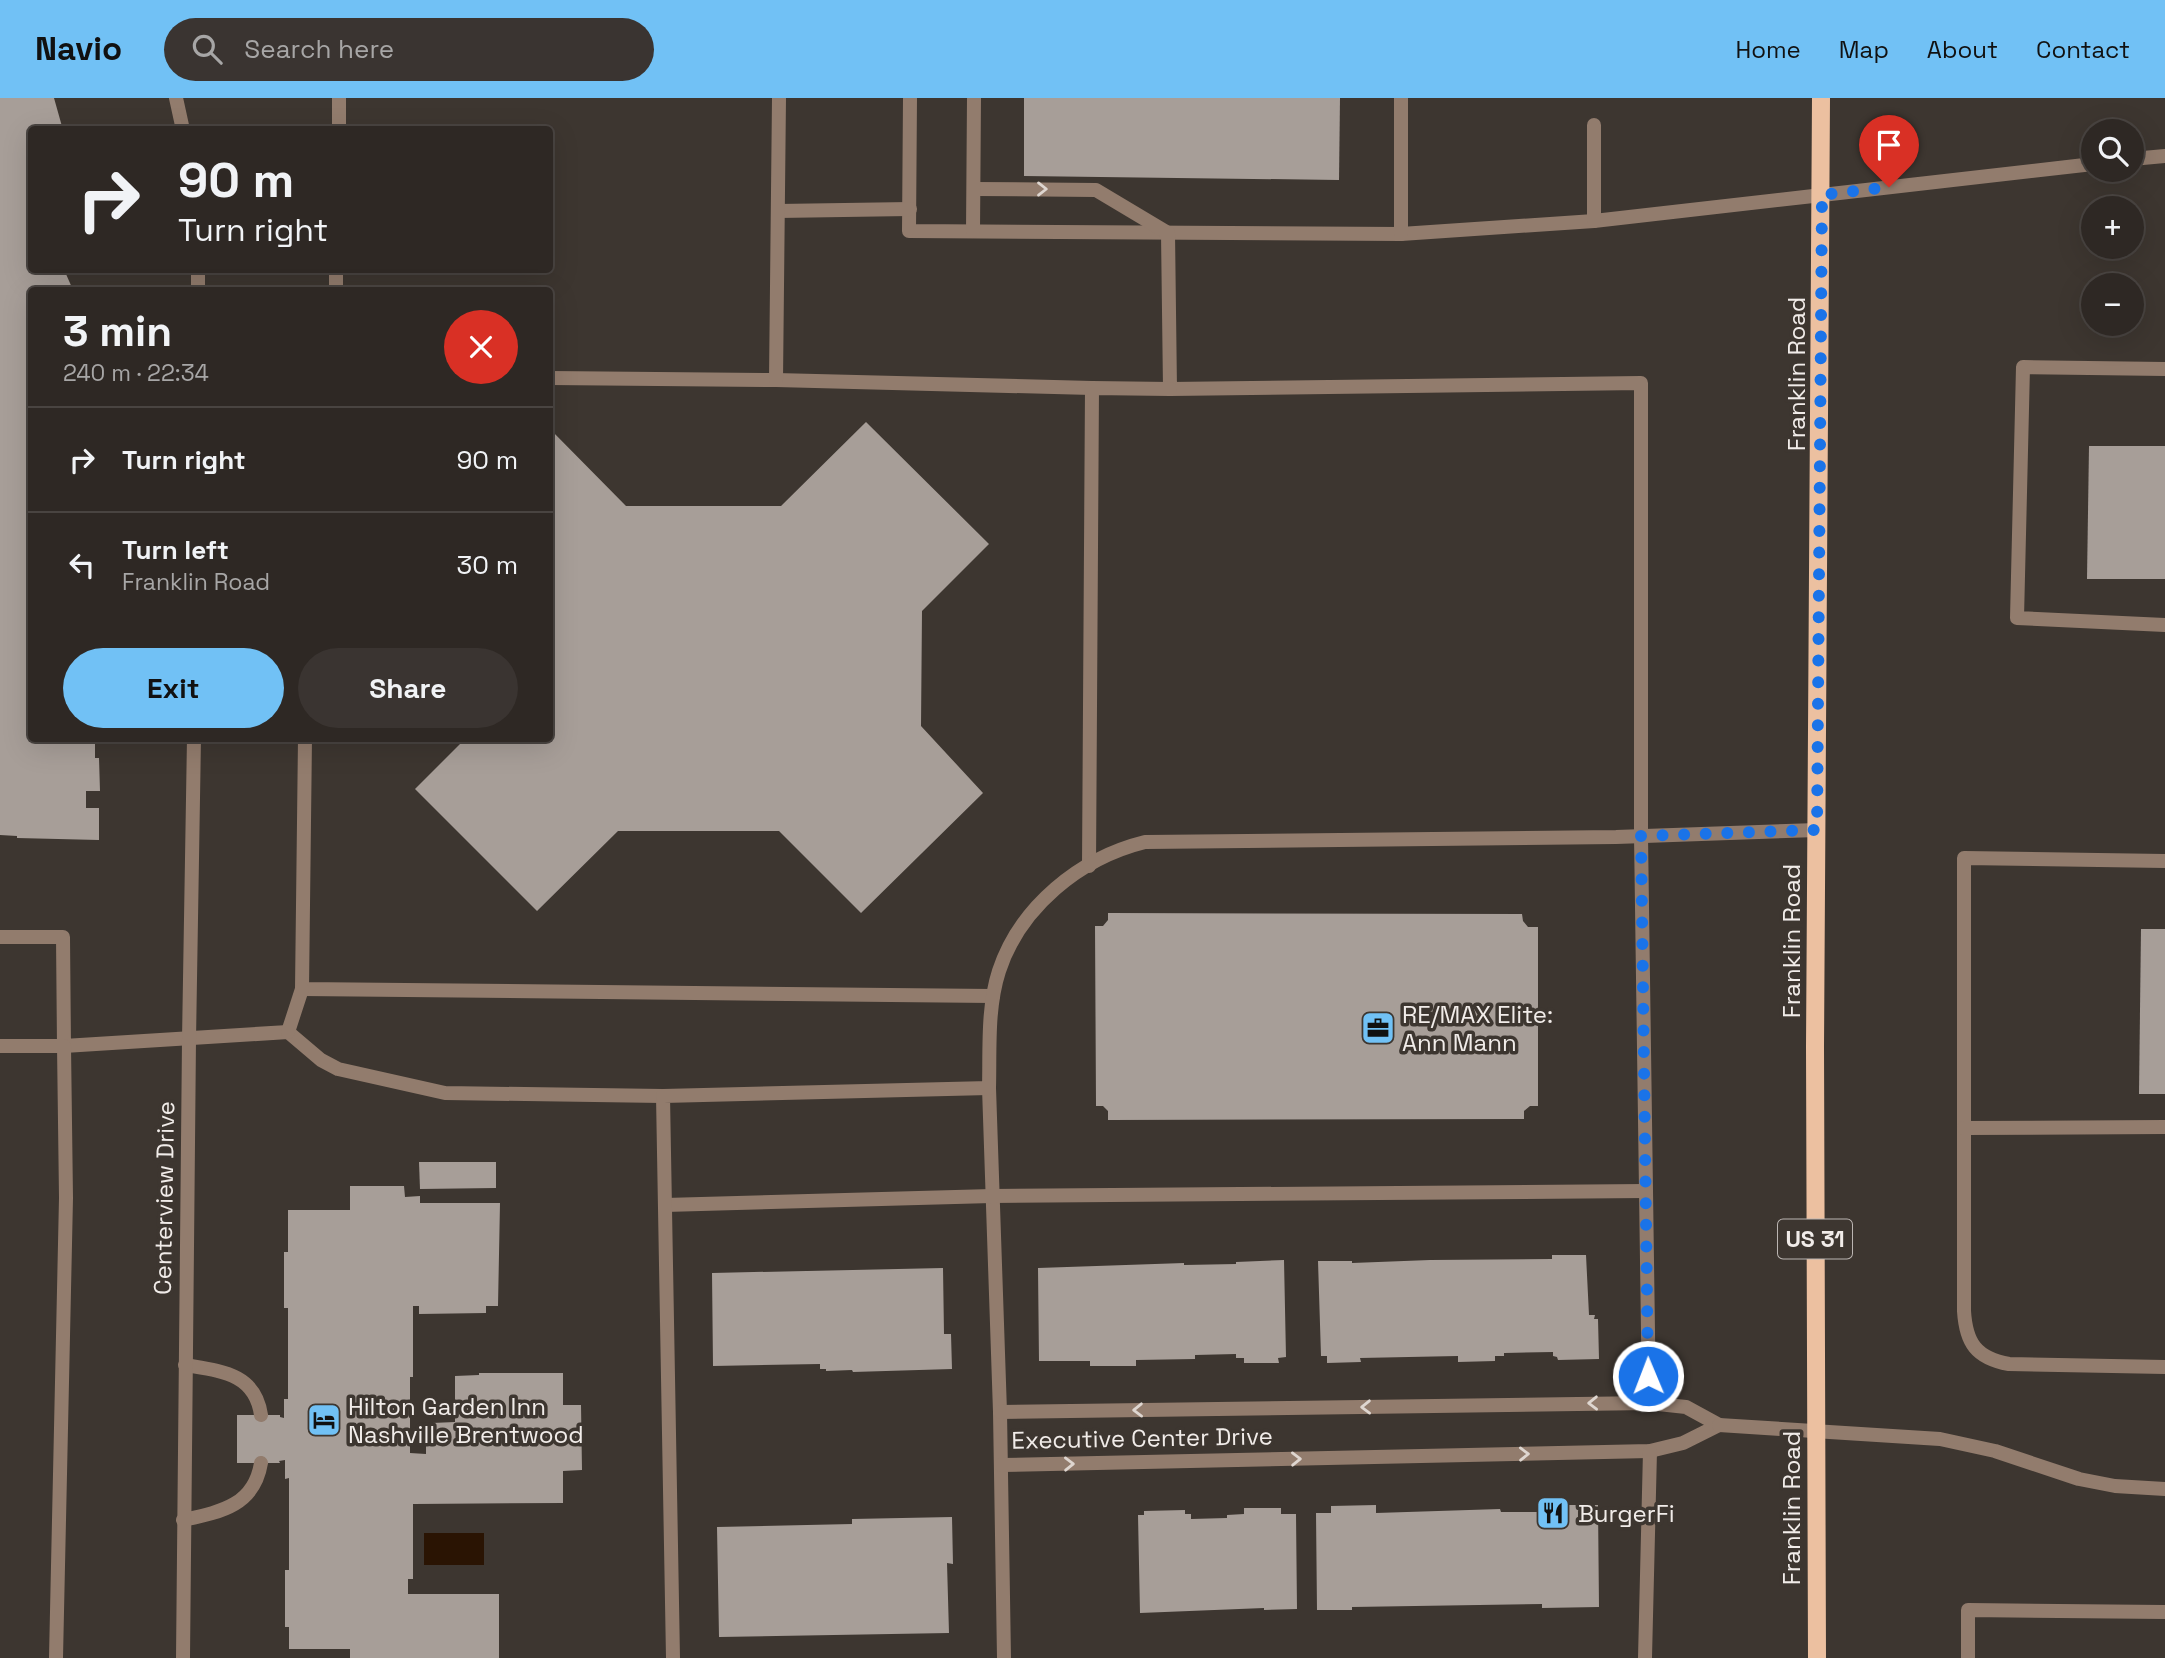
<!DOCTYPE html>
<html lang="en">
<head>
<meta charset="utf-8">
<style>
	:root { --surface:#2e2824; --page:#3a3431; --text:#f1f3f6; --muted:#a7a6a6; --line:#494441; --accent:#71c1f5 }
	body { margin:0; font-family:"Space Grotesk",sans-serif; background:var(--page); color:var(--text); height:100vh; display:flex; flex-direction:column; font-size:26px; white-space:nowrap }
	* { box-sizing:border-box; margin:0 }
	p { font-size:23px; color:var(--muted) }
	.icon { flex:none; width:38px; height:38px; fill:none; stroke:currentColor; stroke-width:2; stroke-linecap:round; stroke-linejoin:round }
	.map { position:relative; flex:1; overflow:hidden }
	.drawer { position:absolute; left:28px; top:189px; width:525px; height:455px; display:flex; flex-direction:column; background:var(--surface); border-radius:7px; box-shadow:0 7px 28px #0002,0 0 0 2px var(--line) }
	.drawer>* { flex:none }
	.top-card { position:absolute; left:28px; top:28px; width:525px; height:147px; border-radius:7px; box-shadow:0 7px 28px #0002,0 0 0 2px var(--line); background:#2e2824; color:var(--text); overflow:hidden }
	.controls { position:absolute; left:2081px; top:21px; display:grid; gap:14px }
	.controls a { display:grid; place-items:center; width:63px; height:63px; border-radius:50%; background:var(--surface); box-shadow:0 7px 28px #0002,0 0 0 2px var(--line); font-size:35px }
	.pin { position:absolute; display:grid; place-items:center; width:60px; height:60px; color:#fff; margin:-72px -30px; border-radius:50% 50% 50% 0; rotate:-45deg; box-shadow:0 0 7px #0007 }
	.pin .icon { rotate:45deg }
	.me { position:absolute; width:77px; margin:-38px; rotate:359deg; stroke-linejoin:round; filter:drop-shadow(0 0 5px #0008) }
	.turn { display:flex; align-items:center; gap:24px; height:147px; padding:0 35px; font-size:32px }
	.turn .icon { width:91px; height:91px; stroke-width:2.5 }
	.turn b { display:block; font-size:49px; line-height:60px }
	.round { display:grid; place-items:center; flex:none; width:74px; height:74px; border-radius:37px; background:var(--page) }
	.summary { display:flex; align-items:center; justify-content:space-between; height:119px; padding:0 35px }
	h1 { font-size:42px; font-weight:700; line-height:52px }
	.cta { display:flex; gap:14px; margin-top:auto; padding:14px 35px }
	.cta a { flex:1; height:80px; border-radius:42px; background:var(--accent); color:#111; font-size:28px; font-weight:700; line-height:80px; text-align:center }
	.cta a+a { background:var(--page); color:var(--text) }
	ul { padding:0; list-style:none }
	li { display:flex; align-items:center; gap:21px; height:105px; padding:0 35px; border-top:2px solid var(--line) }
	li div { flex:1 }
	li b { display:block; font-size:26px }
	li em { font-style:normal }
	header { display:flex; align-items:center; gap:42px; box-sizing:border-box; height:98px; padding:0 35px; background:var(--accent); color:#111 }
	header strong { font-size:33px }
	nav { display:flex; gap:38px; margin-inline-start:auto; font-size:24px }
	.search { width:490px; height:63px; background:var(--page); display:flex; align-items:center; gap:18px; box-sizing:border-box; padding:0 24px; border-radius:38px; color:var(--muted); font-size:26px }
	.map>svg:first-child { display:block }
	.water { fill:#2a1403 }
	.building { fill:#a79e98 }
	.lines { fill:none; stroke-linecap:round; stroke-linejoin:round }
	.lane { stroke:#927c6d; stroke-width:14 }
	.street { stroke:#927c6d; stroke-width:14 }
	.primary { stroke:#ecc0a0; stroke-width:18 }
	.oneway { stroke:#ded6d0 }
	.route { stroke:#1a73e8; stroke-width:12; stroke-dasharray:0 21.6 }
	.labels { text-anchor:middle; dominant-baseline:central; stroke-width:7; stroke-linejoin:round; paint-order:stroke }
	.shield { fill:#3d3630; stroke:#bbb5b2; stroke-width:2 }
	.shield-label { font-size:23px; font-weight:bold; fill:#f1ece9 }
	.street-label { font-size:24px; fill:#f1ece9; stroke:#3d3630 }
	.poi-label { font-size:24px; fill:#f1ece9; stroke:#3d3630; text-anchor:start }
</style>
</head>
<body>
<header>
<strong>Navio</strong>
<div class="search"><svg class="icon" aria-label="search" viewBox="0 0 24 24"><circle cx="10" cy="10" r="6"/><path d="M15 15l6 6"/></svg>Search here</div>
<nav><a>Home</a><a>Map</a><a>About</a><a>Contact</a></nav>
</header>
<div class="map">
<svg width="2165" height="1560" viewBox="0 0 2165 1560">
	<rect width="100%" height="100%" fill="#3d3630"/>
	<rect class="water" x="424" y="1435" width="60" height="32"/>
	<g class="building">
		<polygon points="0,0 54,0 63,32 32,32 32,172 76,172 66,176 73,192 32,192 32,640 95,640 95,660 99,660 100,693 86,693 86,710 99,710 99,742 17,740 17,738 0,737"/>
		<polygon points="1024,0 1340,0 1339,82 1024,78"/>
		<polygon points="866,324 989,446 922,513 921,628 983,695 861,815 779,733 618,733 537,813 415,691 466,640 550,640 550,331 626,408 781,408"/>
		<polygon points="2089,348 2165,348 2165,481 2087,481"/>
		<polygon points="1108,815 1522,816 1523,823 1528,829 1538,829 1538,1008 1530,1008 1524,1013 1524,1021 1108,1022 1108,1013 1103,1008 1096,1008 1095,828 1103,828 1108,822"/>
		<polygon points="2141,831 2165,831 2165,996 2139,996"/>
		<polygon points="419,1064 496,1064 496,1090 420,1091"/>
		<polygon points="350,1088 404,1088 405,1099 420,1098 420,1105 500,1105 498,1208 486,1208 486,1215 419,1216 419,1208 413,1208 413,1279 410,1279 410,1355 426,1356 426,1347 432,1347 432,1325 455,1324 455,1278 479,1277 479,1275 563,1275 563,1307 581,1307 582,1372 563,1373 563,1405 413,1406 413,1481 408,1481 408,1496 499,1496 499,1560 350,1560 350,1551 289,1551 289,1529 285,1529 285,1472 289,1472 289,1380 285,1381 285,1362 279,1363 280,1365 237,1365 237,1317 280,1317 280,1319 284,1320 284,1301 288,1301 288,1210 284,1210 284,1154 288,1154 288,1112 350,1112"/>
		<polygon points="1552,1157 1586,1157 1589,1217 1595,1217 1594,1221 1598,1221 1599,1261 1558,1262 1557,1259 1553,1258 1553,1254 1504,1255 1504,1258 1495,1258 1495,1263 1458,1264 1458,1258 1360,1260 1361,1264 1327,1265 1327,1258 1321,1258 1318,1163 1352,1163 1352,1165 1430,1162 1552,1161"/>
		<polygon points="1284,1162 1286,1259 1278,1260 1279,1265 1244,1265 1244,1260 1236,1260 1236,1256 1195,1257 1195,1261 1136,1262 1136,1268 1090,1268 1090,1263 1039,1263 1038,1170 1184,1165 1184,1167 1236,1166 1236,1164"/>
		<polygon points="943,1170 944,1236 951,1236 952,1271 853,1274 852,1272 826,1273 826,1271 820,1271 820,1266 713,1268 712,1175"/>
		<polygon points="1376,1407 1376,1415 1500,1411 1501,1414 1538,1414 1538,1407 1598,1407 1599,1509 1542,1510 1542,1506 1352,1509 1352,1512 1317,1512 1316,1415 1331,1415 1331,1408"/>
		<polygon points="1244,1410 1281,1410 1281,1416 1296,1416 1297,1511 1264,1512 1264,1510 1140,1515 1138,1417 1144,1417 1144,1413 1185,1412 1185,1416 1191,1416 1191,1421 1227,1420 1227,1417 1244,1416"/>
		<polygon points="952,1419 953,1466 947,1465 949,1535 719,1539 717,1429 852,1426 852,1421"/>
	</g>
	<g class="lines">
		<g class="lane">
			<polyline points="910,0 909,133 1401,136 1594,123 1822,97"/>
			<polyline points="1594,27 1594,123"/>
			<polyline points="339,32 339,0"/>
			<polyline points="974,91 1096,92 1168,135 1170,291 1641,285 1641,738 1649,1305"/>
			<polyline points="778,113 910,111"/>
			<polyline points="973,133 974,0"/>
			<polyline points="1401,136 1401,0"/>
			<polyline points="336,192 336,172"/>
			<polyline points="2165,271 2023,269 2017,520 2165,527"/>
			<polyline points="550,280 776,282 1092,290"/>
			<polyline points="776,282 779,0"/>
			<polyline points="305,640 302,891 993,898"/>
			<path d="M2165,763l-201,-3v453c2,32 12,47 45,53l156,3"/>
			<polyline points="1089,768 1092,290 1170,291"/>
			<polyline points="0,839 63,839 64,948 288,934 321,962 338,971 445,995 663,998"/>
			<polyline points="288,934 302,891"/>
			<polyline points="0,948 64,948 66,1100 56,1560"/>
			<polyline points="989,990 1000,1314 1004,1560"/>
			<polyline points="1964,1030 2165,1029"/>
			<polyline points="665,1107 992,1098 1646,1093"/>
			<path d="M185,1267c35,6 70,8 76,50"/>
			<polyline points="1000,1314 1649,1305 1686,1309 1719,1327 1683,1345 1650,1353 1001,1367"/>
			<polyline points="1719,1327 1940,1341 1995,1353 2079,1381 2115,1388 2165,1391"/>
			<path d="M183,1422c37,-8 71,-14 78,-57"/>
			<path d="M673,1560l-10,-562 326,-8c1,-38 -2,-80 10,-117 21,-64 81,-113 146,-129l471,-5 201,-7"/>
			<polyline points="1645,1560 1650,1353"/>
			<polyline points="1968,1560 1968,1512 2165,1514"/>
		</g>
		<g class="street">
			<polyline points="176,0 183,32"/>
			<polyline points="2132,61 2165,58"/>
			<polyline points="1822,97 2093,66"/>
			<polyline points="198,172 198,192"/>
			<polyline points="183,1560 189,942 194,640"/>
		</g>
		<polyline class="primary" points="1817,1560 1815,949 1821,0"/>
	</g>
	<defs><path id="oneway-chevron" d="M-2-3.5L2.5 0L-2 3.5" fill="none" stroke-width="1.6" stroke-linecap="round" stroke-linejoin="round" transform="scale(1.75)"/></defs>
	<g class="oneway">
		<use href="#oneway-chevron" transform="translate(1042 91)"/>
		<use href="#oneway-chevron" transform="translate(1593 1305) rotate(179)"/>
		<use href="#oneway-chevron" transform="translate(1366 1309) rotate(179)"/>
		<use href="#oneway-chevron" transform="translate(1138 1312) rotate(179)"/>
		<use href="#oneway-chevron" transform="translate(1524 1356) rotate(-1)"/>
		<use href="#oneway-chevron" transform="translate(1296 1361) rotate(-1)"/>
		<use href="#oneway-chevron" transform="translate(1069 1366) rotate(-1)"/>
	</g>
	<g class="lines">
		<polyline class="route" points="1648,1278 1641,738 1817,732 1822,97 1889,89"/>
	</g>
	<defs>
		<symbol id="office-square" viewBox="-11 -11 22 22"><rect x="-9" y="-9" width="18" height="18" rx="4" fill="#71c1f5" stroke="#3d3630"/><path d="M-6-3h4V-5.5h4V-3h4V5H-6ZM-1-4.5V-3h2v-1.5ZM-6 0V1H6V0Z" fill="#111"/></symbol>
		<symbol id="hotel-square" viewBox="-11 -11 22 22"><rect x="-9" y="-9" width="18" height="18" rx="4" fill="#71c1f5" stroke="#3d3630"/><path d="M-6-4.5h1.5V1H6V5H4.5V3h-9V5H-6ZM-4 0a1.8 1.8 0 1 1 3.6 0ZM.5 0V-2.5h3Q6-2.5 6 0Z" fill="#111"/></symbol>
		<symbol id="restaurant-square" viewBox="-11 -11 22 22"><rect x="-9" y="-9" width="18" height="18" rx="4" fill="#71c1f5" stroke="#3d3630"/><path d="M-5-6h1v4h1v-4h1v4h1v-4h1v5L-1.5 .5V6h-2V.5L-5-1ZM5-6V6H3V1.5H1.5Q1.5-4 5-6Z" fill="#111"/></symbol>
	</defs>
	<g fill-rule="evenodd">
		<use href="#office-square" x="1359" y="911" width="38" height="38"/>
		<use href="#hotel-square" x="305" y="1303" width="38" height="38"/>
		<use href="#restaurant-square" x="1534" y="1396" width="38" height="38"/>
	</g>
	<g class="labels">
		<rect class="shield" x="1778" y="1121.5" width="74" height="39" rx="5"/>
		<g class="shield-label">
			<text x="1815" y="1141">US 31</text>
		</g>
		<g class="street-label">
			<text transform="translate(1796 276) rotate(-90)">Franklin Road</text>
			<text transform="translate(1791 843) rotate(-90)">Franklin Road</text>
			<text transform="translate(164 1100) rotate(-89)">Centerview Drive</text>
			<text transform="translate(1142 1340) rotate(-1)">Executive Center Drive</text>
			<text transform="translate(1791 1410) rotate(-90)">Franklin Road</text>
		</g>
		<g class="poi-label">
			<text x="1402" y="916">RE/MAX Elite:<tspan x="1402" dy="28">Ann Mann</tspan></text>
			<text x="348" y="1308">Hilton Garden Inn<tspan x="348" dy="28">Nashville Brentwood</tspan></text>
			<text x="1578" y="1415">BurgerFi</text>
		</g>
	</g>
</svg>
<div class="controls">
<a><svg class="icon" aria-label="search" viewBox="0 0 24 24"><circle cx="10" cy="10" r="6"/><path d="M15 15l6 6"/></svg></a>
<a>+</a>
<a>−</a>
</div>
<div class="pin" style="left:1889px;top:89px;background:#d93025"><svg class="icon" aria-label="arrive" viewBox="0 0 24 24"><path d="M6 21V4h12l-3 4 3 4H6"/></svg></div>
<svg class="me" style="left:1648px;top:1278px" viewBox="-20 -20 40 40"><circle r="17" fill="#1a73e8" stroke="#fff" stroke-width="3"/><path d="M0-11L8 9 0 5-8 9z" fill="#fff"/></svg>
<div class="top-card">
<div class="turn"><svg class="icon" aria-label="right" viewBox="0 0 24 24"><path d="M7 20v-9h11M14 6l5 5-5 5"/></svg><div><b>90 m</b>Turn right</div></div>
</div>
<section class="drawer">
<div class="summary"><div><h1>3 min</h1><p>240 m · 22:34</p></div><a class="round" style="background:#d93025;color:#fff"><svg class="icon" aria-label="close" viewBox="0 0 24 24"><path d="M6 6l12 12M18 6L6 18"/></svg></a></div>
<ul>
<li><svg class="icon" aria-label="right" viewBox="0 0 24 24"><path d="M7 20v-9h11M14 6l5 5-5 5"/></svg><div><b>Turn right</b></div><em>90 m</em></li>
<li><svg class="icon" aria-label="left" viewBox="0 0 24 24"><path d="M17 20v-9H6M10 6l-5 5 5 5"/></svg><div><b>Turn left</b><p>Franklin Road</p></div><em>30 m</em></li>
</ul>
<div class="cta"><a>Exit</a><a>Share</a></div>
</section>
</div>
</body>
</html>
